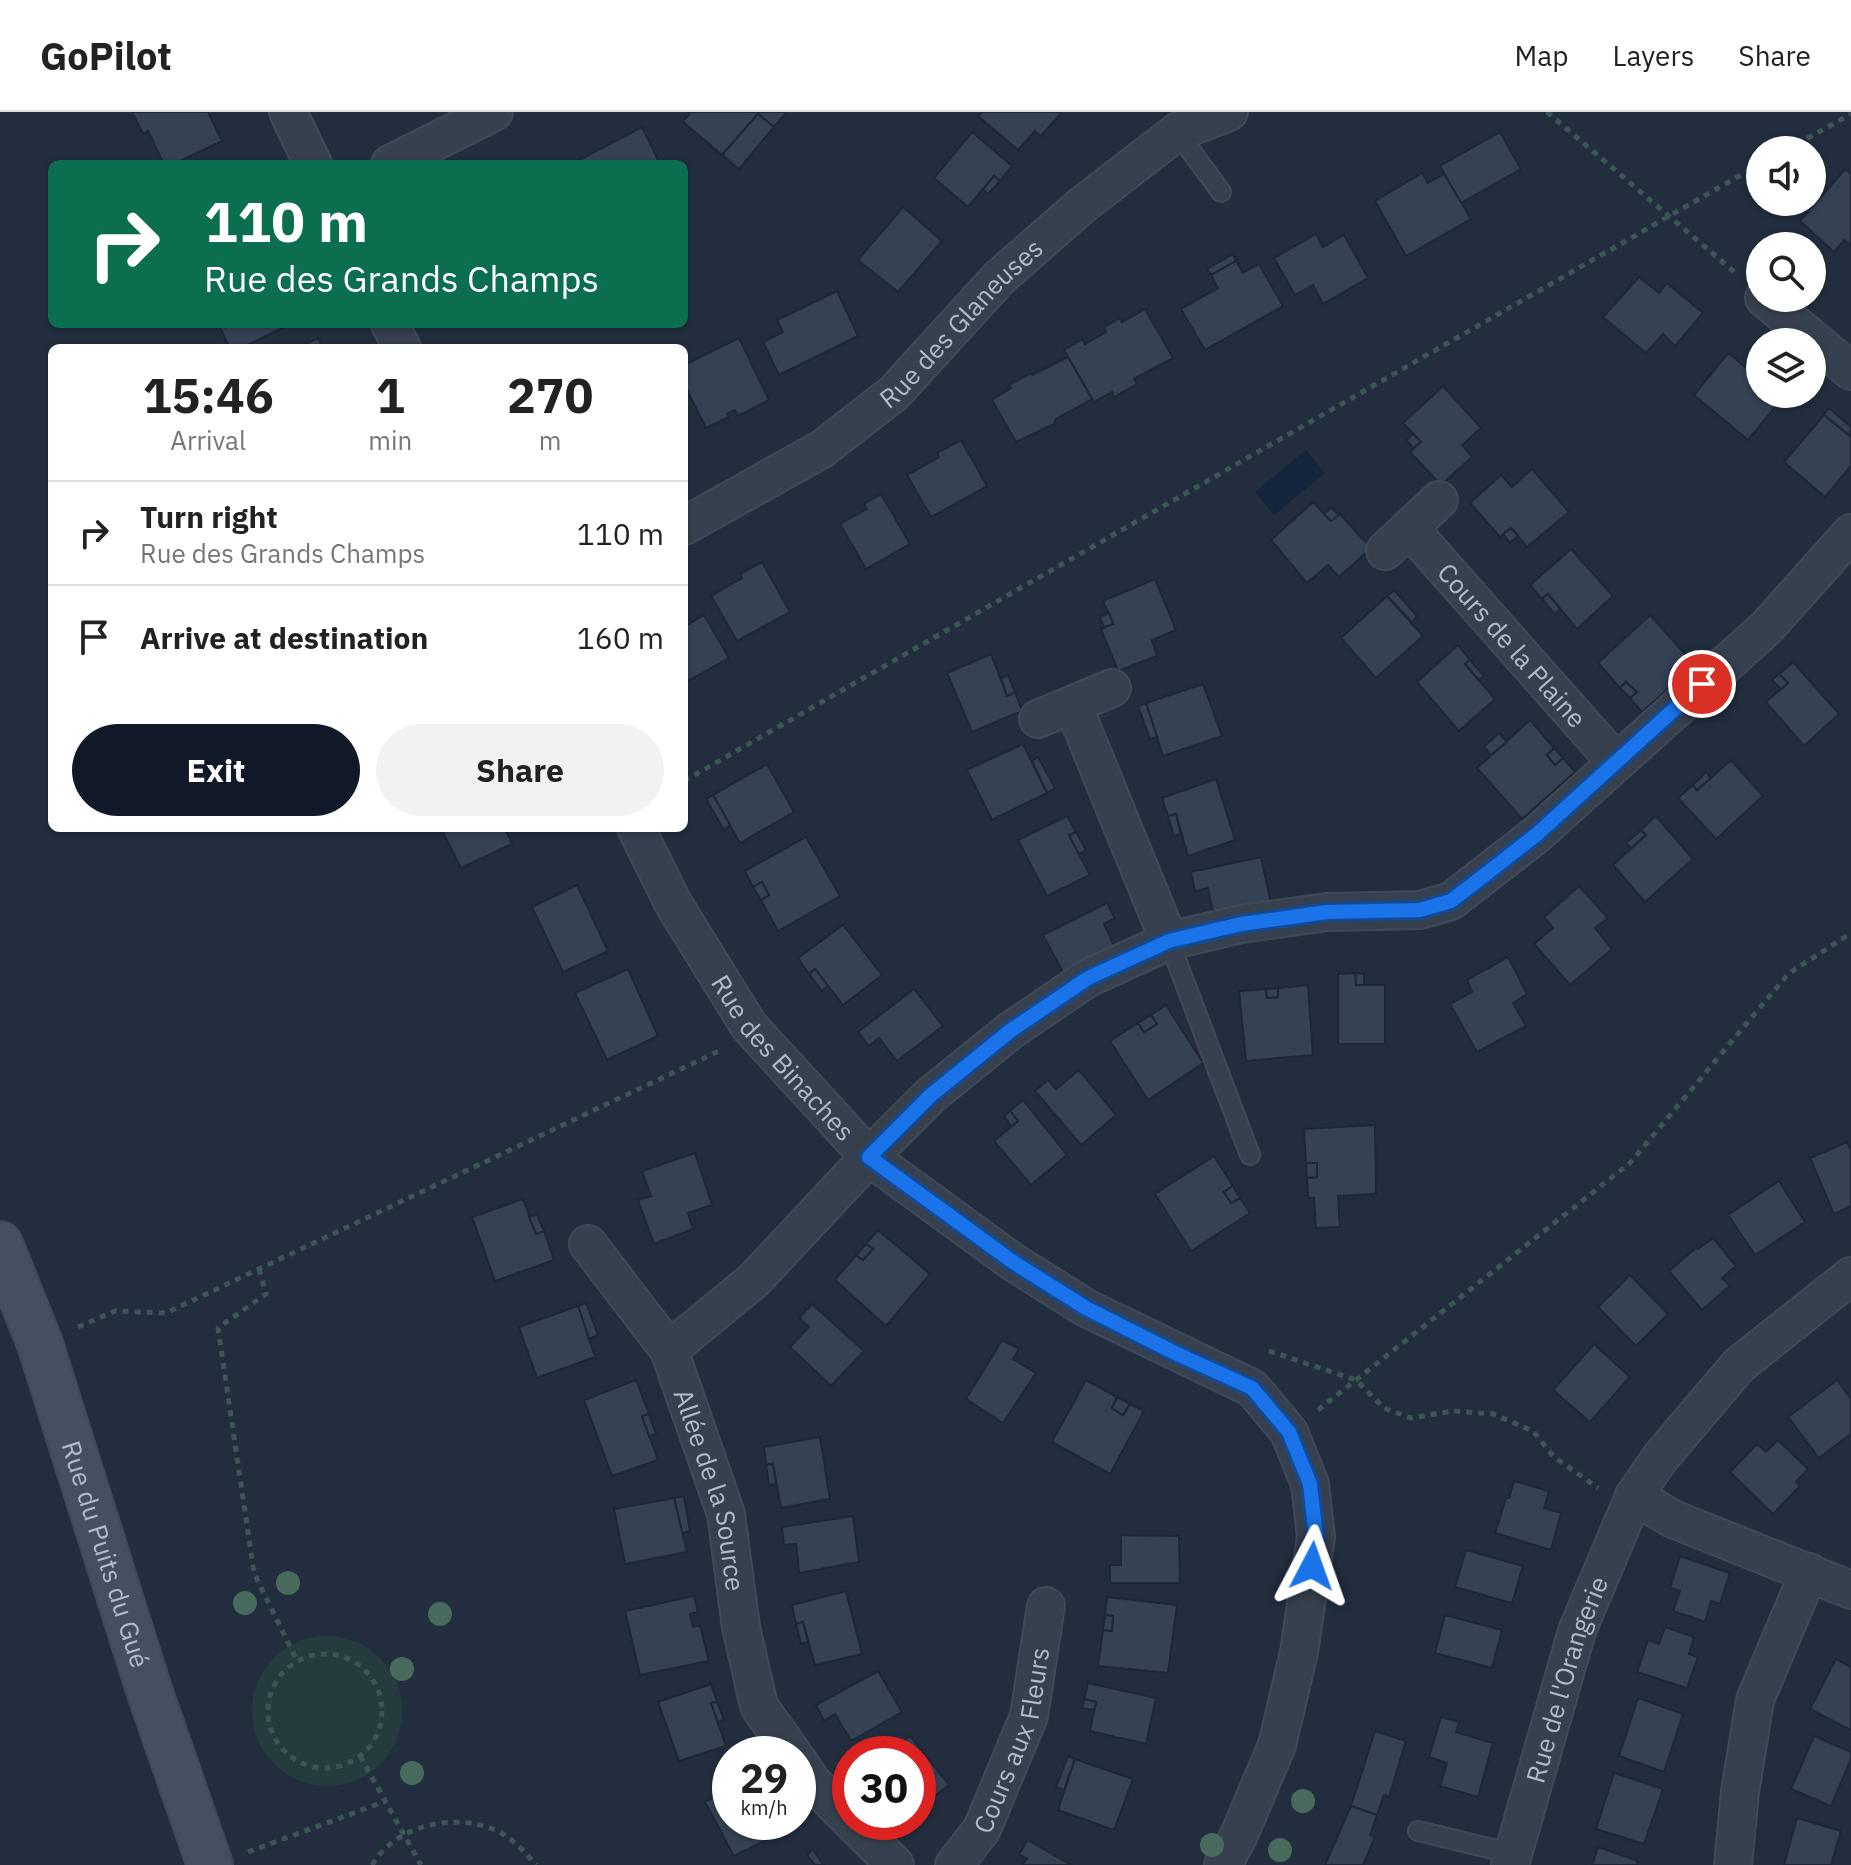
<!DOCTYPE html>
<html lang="en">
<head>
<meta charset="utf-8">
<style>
	:root { --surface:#fff; --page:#f2f2f2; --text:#222; --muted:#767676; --line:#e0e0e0; --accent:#111827 }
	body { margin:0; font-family:"IBM Plex Sans",sans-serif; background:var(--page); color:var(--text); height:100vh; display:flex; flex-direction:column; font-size:30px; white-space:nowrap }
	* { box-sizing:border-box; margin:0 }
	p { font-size:26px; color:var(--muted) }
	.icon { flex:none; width:44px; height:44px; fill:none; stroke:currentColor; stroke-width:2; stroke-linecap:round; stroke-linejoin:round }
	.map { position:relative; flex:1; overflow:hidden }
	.panel { position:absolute; left:48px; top:232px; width:640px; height:488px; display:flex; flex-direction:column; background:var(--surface); border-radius:12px; box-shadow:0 2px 6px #0004 }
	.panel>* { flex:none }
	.hud { position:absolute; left:48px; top:48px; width:640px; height:168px; border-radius:12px; box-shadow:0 2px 6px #0004; background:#0b6e4f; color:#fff; overflow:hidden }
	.fabs { position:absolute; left:1746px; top:24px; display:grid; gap:16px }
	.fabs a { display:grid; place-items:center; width:80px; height:80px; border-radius:50%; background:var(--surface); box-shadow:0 2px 6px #0004; font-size:40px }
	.speed { position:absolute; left:712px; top:1624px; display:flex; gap:16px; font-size:40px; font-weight:700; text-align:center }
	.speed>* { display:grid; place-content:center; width:104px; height:104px; border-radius:50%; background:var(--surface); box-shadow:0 2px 6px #0004; line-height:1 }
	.speed small { font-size:20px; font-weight:400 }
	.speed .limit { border:12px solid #d22; background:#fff; color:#111 }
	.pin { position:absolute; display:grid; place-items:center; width:68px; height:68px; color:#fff; margin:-34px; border:4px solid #fff; border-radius:50%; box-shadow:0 2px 8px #0007 }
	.me { position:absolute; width:88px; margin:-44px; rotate:4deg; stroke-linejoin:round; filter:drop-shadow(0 0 6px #0008) }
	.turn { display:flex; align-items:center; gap:28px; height:168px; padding:0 24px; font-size:36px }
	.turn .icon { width:104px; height:104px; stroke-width:2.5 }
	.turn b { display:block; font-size:56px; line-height:68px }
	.eta { display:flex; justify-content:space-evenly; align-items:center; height:136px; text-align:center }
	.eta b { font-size:48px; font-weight:700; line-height:56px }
	.cta { display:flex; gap:16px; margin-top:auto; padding:16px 24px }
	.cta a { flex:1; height:92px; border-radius:48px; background:var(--accent); color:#fff; font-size:32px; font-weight:700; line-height:92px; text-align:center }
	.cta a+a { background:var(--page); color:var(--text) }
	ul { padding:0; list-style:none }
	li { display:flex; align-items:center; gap:24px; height:104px; padding:0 24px; border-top:2px solid var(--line) }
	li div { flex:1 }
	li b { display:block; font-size:30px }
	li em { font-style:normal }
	header { display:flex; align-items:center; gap:48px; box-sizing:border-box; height:112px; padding:0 40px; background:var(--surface); border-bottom:2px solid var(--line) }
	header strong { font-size:38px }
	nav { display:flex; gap:44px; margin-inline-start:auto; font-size:28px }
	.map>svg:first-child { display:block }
	.green { fill:#253c3f }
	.water { fill:#15253d }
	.building { fill:#344254; stroke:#1e2735; stroke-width:2 }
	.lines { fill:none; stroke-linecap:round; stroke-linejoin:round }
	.service-casing { stroke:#404957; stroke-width:22 }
	.minor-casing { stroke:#404957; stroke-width:40 }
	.secondary-casing { stroke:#404957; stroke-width:48 }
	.path { stroke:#3d5557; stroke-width:5; stroke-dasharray:6 6; stroke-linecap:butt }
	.service { stroke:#37404e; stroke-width:18 }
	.minor { stroke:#37404e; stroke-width:36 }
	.secondary { stroke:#444f61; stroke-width:44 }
	.tree { fill:#486a5c }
	.route-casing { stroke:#114b97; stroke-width:20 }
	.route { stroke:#1a73e8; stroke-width:14 }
	.labels { text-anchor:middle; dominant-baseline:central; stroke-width:8; stroke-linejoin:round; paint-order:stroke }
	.street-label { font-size:26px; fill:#b2bbc9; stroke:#1c2533 }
</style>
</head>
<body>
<header>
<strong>GoPilot</strong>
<nav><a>Map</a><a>Layers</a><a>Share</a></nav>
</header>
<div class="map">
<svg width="1851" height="1753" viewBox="0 0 1851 1753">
	<rect width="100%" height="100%" fill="#222e3e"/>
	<circle class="green" cx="327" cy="1599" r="75"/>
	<polygon class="water" points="1306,338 1325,361 1274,403 1255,380"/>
	<g class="building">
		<polygon points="132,0 208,0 222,29 174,52 164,52 148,19 143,22"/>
		<polygon points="691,0 787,0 774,15 758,2 722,43 683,10"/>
		<polygon points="982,0 1062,0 1041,24 1035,19 1018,38 978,4"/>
		<polygon points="758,2 774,15 739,57 722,43"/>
		<polygon points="642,15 660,52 582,52 579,48"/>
		<polygon points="972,20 1012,54 1000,69 994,64 968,95 934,66"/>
		<polygon points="1500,20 1521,57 1461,91 1440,54"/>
		<polygon points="1845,57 1851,62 1851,133 1844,128 1834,140 1800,109"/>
		<polygon points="1422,61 1428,71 1444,62 1471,107 1406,144 1375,89"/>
		<polygon points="994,64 1000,69 988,82 983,77"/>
		<polygon points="903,95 942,129 898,180 858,148"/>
		<polygon points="1316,122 1323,135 1344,123 1368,166 1323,192 1313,173 1295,183 1274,146"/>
		<polygon points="1233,142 1236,149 1211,163 1207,157"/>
		<polygon points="1236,149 1243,161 1259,152 1283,194 1205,238 1181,197 1218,176 1211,163"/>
		<polygon points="1639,165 1659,181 1667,171 1703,201 1675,234 1663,222 1646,241 1603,205"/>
		<polygon points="837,179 858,224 779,263 763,230 783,220 777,208"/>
		<polygon points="1145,197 1173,246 1134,267 1137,272 1114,285 1112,280 1094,290 1064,238 1083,227 1085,232 1106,220 1104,215 1120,206 1122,210"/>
		<polygon points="218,212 291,212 241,236 230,236"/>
		<polygon points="318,226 322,236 298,236"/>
		<polygon points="739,226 769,288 738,304 735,298 727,302 729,305 706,316 684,272 684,253"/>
		<polygon points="1728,241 1759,266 1760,265 1760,282 1786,282 1748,328 1694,283"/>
		<polygon points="1068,245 1092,287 1056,307 1054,312 1016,330 992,288 1011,276 1009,273 1031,261 1032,263"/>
		<polygon points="1749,248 1760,257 1759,266 1744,254"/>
		<polygon points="1443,274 1481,316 1462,333 1472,345 1441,373 1410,340 1421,330 1403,311"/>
		<polygon points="1829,296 1851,315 1850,324 1824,303"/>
		<polygon points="1824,303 1851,325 1851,354 1825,385 1784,350"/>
		<polygon points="1413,322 1421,330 1413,336 1406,328"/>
		<polygon points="961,328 987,374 931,405 907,363 939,345 937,341"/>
		<polygon points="1532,357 1569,400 1527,435 1511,416 1500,425 1470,391 1501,363 1512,375"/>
		<polygon points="881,382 910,432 866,457 840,412 867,397 864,392"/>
		<polygon points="1313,390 1331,409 1340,402 1371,436 1339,465 1328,453 1307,471 1271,428"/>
		<polygon points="1331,395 1339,403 1331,409 1324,402"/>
		<polygon points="1511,416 1518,424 1510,431 1503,422"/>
		<polygon points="1571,437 1613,484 1577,517 1548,482 1542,487 1530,473"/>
		<polygon points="762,450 790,500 737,529 711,484 742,466 740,462"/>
		<polygon points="1155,467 1176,518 1152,528 1157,544 1118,559 1101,517 1113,512 1103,489"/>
		<polygon points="1394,478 1417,504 1412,510 1387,484"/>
		<polygon points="1548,482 1560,497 1555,502 1542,487"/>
		<polygon points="1387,484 1423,524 1376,566 1341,526"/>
		<polygon points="1109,501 1113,512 1104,515 1100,505"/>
		<polygon points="704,503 729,546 684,571 684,515"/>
		<polygon points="1650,503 1695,553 1642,600 1630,586 1637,580 1626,570 1620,576 1598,551"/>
		<polygon points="1458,533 1470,548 1465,552 1495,587 1459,619 1417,570"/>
		<polygon points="991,542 1007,584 1015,580 1022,599 972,620 947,561"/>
		<polygon points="1470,548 1484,564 1479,568 1465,552"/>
		<polygon points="1793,550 1839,602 1804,634 1766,590 1788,571 1779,562"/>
		<polygon points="1779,562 1788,571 1781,577 1772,568"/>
		<polygon points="1008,563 1015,580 1007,584 1001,566"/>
		<polygon points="1626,570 1637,580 1630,586 1620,576"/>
		<polygon points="1203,572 1222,624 1163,644 1146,591"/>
		<polygon points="1146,591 1157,625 1150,627 1138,594"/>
		<polygon points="1530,608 1554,636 1547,643 1555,653 1563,646 1575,660 1522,707 1477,656"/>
		<polygon points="1499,621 1507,630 1491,643 1484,635"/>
		<polygon points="1023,632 1047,681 992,708 967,658"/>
		<polygon points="1554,636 1563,646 1555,653 1547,643"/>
		<polygon points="1038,645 1055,676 1047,681 1032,649"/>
		<polygon points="1731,648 1763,684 1716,727 1678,686 1693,673 1697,678"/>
		<polygon points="767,652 794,700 740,731 713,683"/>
		<polygon points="1706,660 1711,666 1697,678 1693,673"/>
		<polygon points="1216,667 1235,728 1188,744 1176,702 1168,704 1162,686"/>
		<polygon points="713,683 730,713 724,718 706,687"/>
		<polygon points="1176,702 1181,722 1174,724 1168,704"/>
		<polygon points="1067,704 1076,720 1069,723 1090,763 1047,784 1018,728"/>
		<polygon points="1656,704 1693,747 1645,790 1613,753 1646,723 1641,718"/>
		<polygon points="441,716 505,716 512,732 461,756"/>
		<polygon points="1641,718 1646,723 1631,736 1626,731"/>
		<polygon points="1076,720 1086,738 1079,742 1069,723"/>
		<polygon points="806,725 840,784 778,819 761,788 769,783 762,770 753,775 745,759"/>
		<polygon points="1261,745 1271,791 1214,805 1208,776 1195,779 1191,760"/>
		<polygon points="762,770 769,783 761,788 753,775"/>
		<polygon points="577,773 608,839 563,860 532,795"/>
		<polygon points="1579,774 1608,806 1595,816 1612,837 1570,873 1534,832 1553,816 1544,805"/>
		<polygon points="1107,791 1115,806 1104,812 1116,838 1065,864 1043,823"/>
		<polygon points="843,813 882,863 843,893 815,857 809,862 798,846"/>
		<polygon points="1508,845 1527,882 1513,891 1526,914 1477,940 1450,892 1472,880 1467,868"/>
		<polygon points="628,857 658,924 607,948 575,881"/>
		<polygon points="815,857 828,874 822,879 809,862"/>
		<polygon points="1355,861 1364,862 1364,874 1356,873"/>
		<polygon points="1355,861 1356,873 1385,873 1385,932 1338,932 1338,862"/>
		<polygon points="1308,873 1313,943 1246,949 1239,879 1266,877 1267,886 1278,885 1278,876"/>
		<polygon points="1278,876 1278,885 1267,886 1266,877"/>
		<polygon points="914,877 943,914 897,949 879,926 869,934 858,920"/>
		<polygon points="1166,893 1203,951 1148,988 1110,929 1138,911 1144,920 1157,912 1151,903"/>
		<polygon points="1151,903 1157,912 1144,920 1138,911"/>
		<polygon points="1079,958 1116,1003 1081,1033 1035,979 1048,968 1056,977"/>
		<polygon points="1023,988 1067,1043 1031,1073 994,1029 1018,1009 1010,999"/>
		<polygon points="1010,999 1018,1009 1011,1014 1004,1004"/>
		<polygon points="1375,1013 1376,1082 1338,1084 1340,1115 1316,1116 1314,1086 1308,1086 1307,1066 1317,1065 1317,1051 1306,1051 1304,1017"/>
		<polygon points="1847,1030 1851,1038 1851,1094 1834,1102 1810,1046"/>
		<polygon points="695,1041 712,1093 688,1101 693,1117 654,1132 638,1088 651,1084 642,1059"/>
		<polygon points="1214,1044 1233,1074 1224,1080 1231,1091 1240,1086 1250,1101 1191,1139 1155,1082"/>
		<polygon points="1306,1051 1317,1051 1317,1065 1307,1066"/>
		<polygon points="1779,1069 1805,1110 1755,1143 1728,1103"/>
		<polygon points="1233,1074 1240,1086 1231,1091 1224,1080"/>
		<polygon points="523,1087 536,1122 544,1119 554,1148 495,1169 472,1105"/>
		<polygon points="537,1102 544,1119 536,1122 529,1105"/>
		<polygon points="878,1118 930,1162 886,1214 835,1168 856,1143 863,1148 873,1137 866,1132"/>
		<polygon points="1713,1126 1736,1154 1722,1166 1730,1174 1702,1198 1669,1159 1697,1135 1698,1137"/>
		<polygon points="866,1132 873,1137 863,1148 856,1143"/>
		<polygon points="1630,1163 1668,1202 1636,1234 1598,1195"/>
		<polygon points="586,1191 598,1223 589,1227 578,1194"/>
		<polygon points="812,1192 864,1239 831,1274 790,1235 809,1215 799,1206"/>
		<polygon points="578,1194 595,1245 537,1266 519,1215"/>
		<polygon points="1002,1228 1019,1237 1013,1247 1036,1261 1003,1311 966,1287"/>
		<polygon points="1594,1232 1630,1265 1590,1310 1553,1278"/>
		<polygon points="636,1268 649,1302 642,1304 658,1348 612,1364 584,1288"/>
		<polygon points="1086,1268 1117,1285 1112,1296 1123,1303 1130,1292 1144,1299 1110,1362 1052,1330"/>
		<polygon points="1837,1268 1851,1287 1851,1322 1819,1346 1788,1305"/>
		<polygon points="1117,1285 1130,1292 1123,1303 1112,1296"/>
		<polygon points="649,1302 656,1322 649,1324 642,1304"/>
		<polygon points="820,1325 830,1387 781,1396 773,1352 766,1353 764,1335"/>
		<polygon points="1778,1328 1808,1357 1796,1370 1800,1374 1773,1402 1730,1360 1757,1332 1766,1340"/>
		<polygon points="773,1352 776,1372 769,1373 766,1353"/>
		<polygon points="1514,1369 1549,1379 1544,1396 1561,1401 1551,1438 1495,1421 1506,1386 1509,1386"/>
		<polygon points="684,1384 690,1419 682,1421 674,1386"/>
		<polygon points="674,1386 687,1440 625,1452 614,1397"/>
		<polygon points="853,1404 859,1450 799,1461 796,1432 784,1433 782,1415"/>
		<polygon points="1121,1423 1179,1424 1180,1471 1110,1471 1110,1453 1121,1453"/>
		<polygon points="1466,1438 1523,1454 1512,1491 1455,1475"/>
		<polygon points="1680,1444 1730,1461 1720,1492 1711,1489 1705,1510 1673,1499 1680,1479 1670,1476"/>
		<polygon points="846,1479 862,1542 815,1553 803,1510 796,1512 792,1493"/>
		<polygon points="694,1484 698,1500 690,1502 693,1515 700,1513 709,1549 640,1563 625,1499"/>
		<polygon points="1107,1485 1177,1493 1168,1561 1098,1554 1103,1518 1112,1519 1113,1504 1105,1503"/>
		<polygon points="1105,1503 1113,1504 1112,1519 1103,1518"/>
		<polygon points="1445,1503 1502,1518 1492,1556 1435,1541"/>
		<polygon points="803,1510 808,1530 801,1532 796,1512"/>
		<polygon points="1665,1515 1694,1525 1689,1542 1698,1545 1687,1576 1637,1560 1648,1528 1659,1532"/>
		<polygon points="1836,1547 1851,1555 1851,1618 1810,1597"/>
		<polygon points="878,1559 902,1600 851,1629 835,1602 824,1609 816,1593"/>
		<polygon points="1088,1571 1156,1586 1146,1632 1090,1619 1096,1590 1084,1587"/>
		<polygon points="711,1572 717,1590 711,1591 726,1634 679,1649 658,1590"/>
		<polygon points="1638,1586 1683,1602 1664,1660 1619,1644"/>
		<polygon points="1084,1587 1096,1590 1094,1598 1082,1596"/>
		<polygon points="717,1590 724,1608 718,1610 711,1591"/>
		<polygon points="1441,1605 1459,1610 1456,1620 1493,1631 1478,1685 1440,1674 1447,1651 1429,1645"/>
		<polygon points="1375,1619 1406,1629 1389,1685 1384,1683 1377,1703 1351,1694"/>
		<polygon points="910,1624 949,1673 918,1697 918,1642 886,1642"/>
		<polygon points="1814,1624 1851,1640 1851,1647 1831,1694 1791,1677"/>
		<polygon points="1068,1644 1075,1647 1064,1678 1056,1675"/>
		<polygon points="1075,1647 1133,1667 1114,1718 1058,1698"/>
		<polygon points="1614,1661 1663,1677 1644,1732 1596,1717"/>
		<polygon points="730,1676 730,1710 771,1710 778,1722 734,1744 705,1690"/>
		<polygon points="1351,1694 1377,1703 1370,1723 1375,1725 1363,1753 1325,1753"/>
		<polygon points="1797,1706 1841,1719 1831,1753 1784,1753"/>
		<polygon points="1028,1728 1071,1753 1022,1753 1027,1747 1019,1742"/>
		<polygon points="1598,1735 1638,1749 1637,1753 1592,1753"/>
		<polygon points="813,1738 824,1753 815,1753 807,1743"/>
	</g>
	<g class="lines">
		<defs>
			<g id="service">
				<polyline points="1177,20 1221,80"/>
				<polyline points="1169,829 1250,1043"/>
				<polyline points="1418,1719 1513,1742"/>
			</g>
			<g id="minor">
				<polyline points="288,0 313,52"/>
				<polyline points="390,52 494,0"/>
				<polyline points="1764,186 1851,259"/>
				<polyline points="390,212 402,236"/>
				<path id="s1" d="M684,414l138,-77 72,-56 105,-115 82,-72 96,-74 52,-20"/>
				<path id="s2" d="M1409,416l206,233"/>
				<polyline points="1385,439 1439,388"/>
				<polyline points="1073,593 1169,829"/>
				<polyline points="1038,607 1112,576"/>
				<path id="s3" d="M636,716l37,75 76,123 120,131 144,105 73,46 166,80 37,44 21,52 6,53 -17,115 -22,93 -38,90 -16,30"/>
				<path id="s4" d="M588,1132l81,106 57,164 15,113 18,79 34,48"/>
				<polyline points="669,1238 754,1168 869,1045 931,983 1010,919 1088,866 1169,829 1241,812 1327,800 1420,798 1451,789 1536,723 1767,515 1851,421"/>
				<polyline points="1634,1384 1673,1407 1851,1478"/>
				<polyline points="798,1649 812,1670 850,1708"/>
				<polyline points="852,1710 895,1753"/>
				<path id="s5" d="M954,1753l28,-36 47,-113 17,-110"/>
				<path id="s6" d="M1510,1753l67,-234 57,-135 26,-38 79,-93 112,-89"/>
				<polyline points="1733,1753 1740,1680 1755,1588 1809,1460"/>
			</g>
			<g id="secondary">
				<path id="s7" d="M0,1132l40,100 109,346 61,175"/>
			</g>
		</defs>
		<use href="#service" class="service-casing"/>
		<use href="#minor" class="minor-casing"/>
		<use href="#secondary" class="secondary-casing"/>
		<g class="path">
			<polyline points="1547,0 1738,163"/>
			<polyline points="1786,38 1851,2"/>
			<polyline points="684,669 1760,52"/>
			<polyline points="259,1157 266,1182 218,1216 254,1461 297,1549"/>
			<polyline points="78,1215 115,1199 166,1201 721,938"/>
			<polyline points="1269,1239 1356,1268 1384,1296 1411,1306 1453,1299 1493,1302 1533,1319 1554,1345 1598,1376"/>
			<polyline points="1318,1298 1630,1051 1788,862 1851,821"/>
			<circle cx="325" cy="1599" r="57"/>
			<polyline points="360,1644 421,1753"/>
			<polyline points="248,1740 386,1689"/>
			<path d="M372,1753c24,-40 80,-52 121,-36 18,7 31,22 43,36"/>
		</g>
		<use href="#service" class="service"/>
		<use href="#minor" class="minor"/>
		<use href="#secondary" class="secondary"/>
	</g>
	<g class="tree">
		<circle cx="288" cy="1471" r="12"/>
		<circle cx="245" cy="1491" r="12"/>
		<circle cx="440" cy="1502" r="12"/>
		<circle cx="402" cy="1557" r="12"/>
		<circle cx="412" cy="1661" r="12"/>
		<circle cx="1303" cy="1689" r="12"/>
		<circle cx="1212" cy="1733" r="12"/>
		<circle cx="1280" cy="1738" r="12"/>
	</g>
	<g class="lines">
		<defs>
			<polyline id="route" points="1312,1454 1316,1425 1310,1372 1289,1320 1252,1276 1175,1241 1086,1196 1013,1150 869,1045 931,983 1010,919 1088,866 1169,829 1241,812 1299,804 1327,800 1420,798 1451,789 1536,723 1702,572"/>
		</defs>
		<use href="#route" class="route-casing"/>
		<use href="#route" class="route"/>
	</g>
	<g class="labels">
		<g class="street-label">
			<text stroke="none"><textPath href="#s1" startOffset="346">Rue des Glaneuses</textPath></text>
			<text stroke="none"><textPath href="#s2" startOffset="156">Cours de la Plaine</textPath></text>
			<text stroke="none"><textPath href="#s3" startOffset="274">Rue des Binaches</textPath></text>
			<text stroke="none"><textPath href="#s4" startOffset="280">Allée de la Source</textPath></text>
			<text stroke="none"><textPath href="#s7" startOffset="328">Rue du Puits du Gué</textPath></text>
			<text stroke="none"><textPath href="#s6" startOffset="194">Rue de l'Orangerie</textPath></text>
			<text stroke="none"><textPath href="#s5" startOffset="140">Cours aux Fleurs</textPath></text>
		</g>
	</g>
</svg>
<div class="fabs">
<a><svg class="icon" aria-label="sound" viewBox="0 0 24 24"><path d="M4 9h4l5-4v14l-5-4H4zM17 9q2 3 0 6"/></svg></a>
<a><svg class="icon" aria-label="search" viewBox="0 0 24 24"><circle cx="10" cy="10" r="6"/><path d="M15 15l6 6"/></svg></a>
<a><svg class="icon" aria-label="layers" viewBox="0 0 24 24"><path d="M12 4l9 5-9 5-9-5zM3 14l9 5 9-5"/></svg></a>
</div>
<div class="speed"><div>29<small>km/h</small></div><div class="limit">30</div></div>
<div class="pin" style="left:1702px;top:572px;background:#d93025"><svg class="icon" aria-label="arrive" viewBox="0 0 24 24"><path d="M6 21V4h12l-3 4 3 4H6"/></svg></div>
<svg class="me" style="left:1312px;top:1454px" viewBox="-20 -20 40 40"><path d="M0-17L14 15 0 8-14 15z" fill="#1a73e8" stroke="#fff" stroke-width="4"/></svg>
<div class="hud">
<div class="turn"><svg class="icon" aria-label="right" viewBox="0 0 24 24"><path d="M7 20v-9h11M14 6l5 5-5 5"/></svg><div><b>110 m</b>Rue des Grands Champs</div></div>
</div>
<section class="panel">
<div class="eta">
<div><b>15:46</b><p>Arrival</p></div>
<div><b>1</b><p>min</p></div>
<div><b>270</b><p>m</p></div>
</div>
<ul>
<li><svg class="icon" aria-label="right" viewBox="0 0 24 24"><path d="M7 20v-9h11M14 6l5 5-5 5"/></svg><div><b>Turn right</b><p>Rue des Grands Champs</p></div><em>110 m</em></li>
<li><svg class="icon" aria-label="arrive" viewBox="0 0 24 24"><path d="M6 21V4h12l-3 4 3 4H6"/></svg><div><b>Arrive at destination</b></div><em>160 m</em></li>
</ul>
<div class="cta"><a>Exit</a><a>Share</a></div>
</section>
</div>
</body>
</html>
